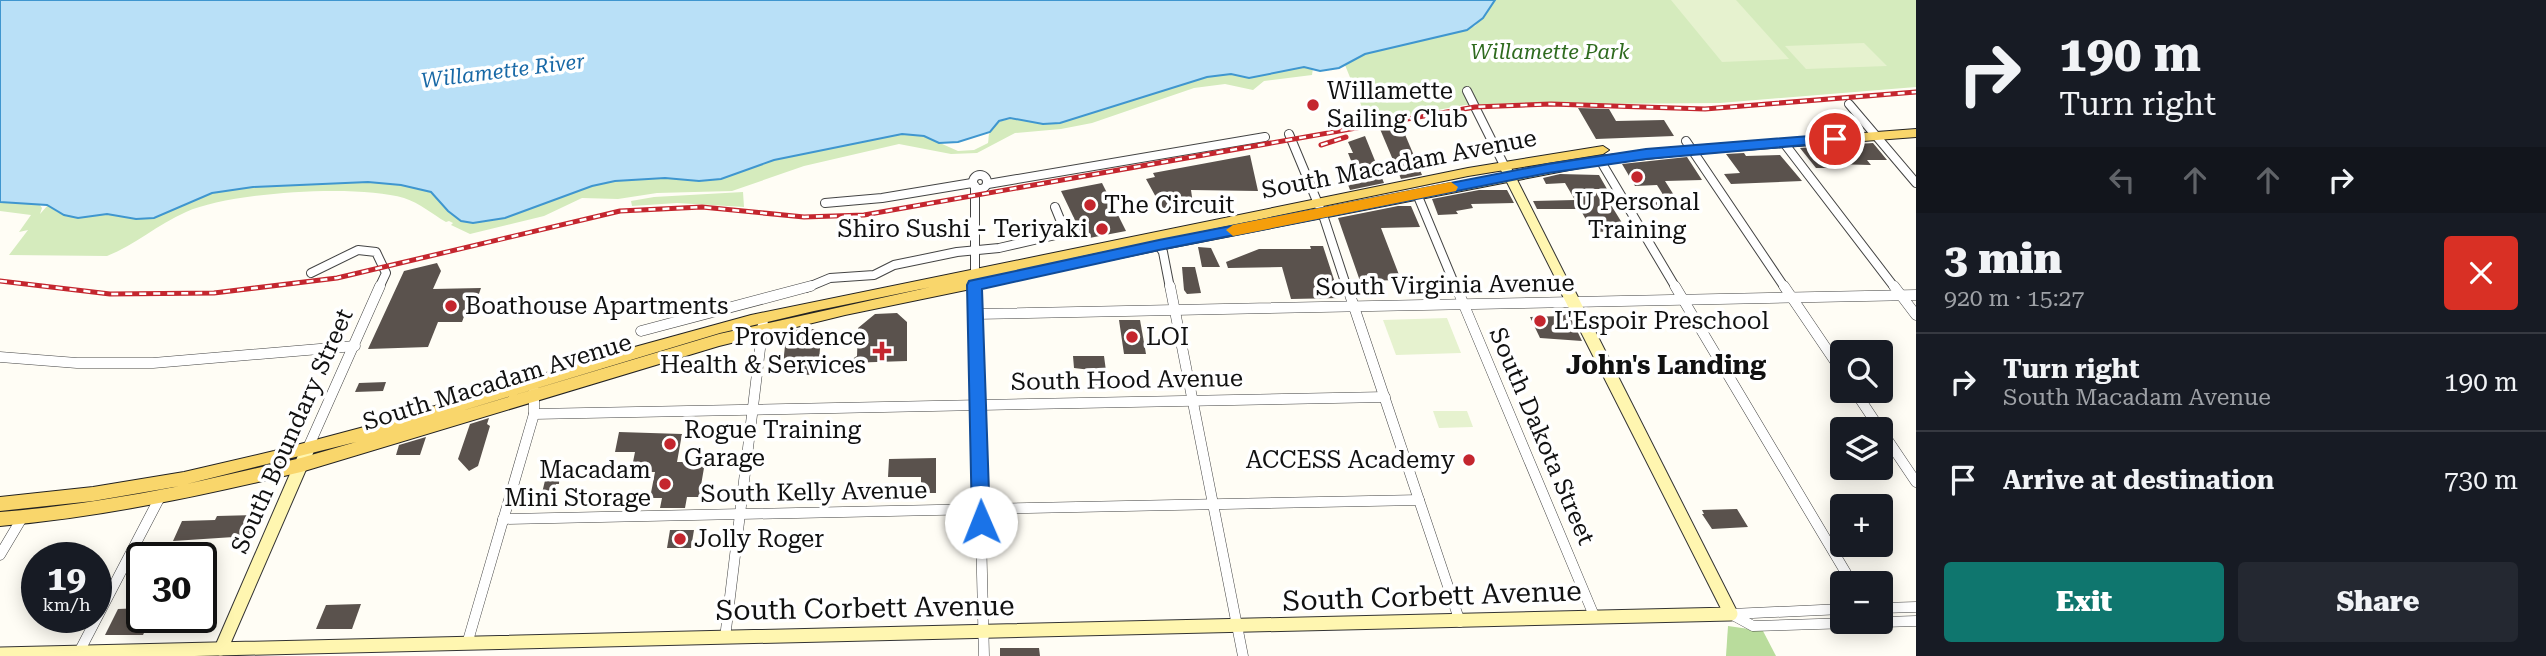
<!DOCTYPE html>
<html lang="en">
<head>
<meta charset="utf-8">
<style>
	:root { --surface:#171b24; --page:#242831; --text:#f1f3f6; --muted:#9ea1a6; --line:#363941; --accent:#0f766e }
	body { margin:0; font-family:"Roboto Serif",serif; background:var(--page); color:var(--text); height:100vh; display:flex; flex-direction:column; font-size:26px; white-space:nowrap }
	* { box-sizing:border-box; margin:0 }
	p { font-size:23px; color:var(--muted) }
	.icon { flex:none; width:38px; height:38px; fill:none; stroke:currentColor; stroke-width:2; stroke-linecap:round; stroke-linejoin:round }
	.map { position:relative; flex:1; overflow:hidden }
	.panel { display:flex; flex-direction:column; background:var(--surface); width:630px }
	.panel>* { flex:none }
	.banner { background:#171b24; color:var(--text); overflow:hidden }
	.tools { position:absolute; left:1830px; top:340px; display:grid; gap:14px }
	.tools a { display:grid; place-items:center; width:63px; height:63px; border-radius:7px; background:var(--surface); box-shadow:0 4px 18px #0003; font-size:35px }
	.speed { position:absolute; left:21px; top:542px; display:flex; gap:14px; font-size:35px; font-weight:700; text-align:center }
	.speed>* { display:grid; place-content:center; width:91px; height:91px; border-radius:50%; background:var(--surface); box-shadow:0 4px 18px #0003; line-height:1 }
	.speed small { font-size:18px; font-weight:400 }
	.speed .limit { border:4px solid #111; border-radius:10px; background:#fff; color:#111 }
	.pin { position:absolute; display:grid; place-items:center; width:60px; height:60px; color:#fff; margin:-30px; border:4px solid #fff; border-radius:50%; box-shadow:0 2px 7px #0007 }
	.me { position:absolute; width:77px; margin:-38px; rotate:359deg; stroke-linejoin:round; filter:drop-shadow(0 0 5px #0008) }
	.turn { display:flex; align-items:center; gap:24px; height:147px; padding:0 28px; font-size:32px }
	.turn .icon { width:91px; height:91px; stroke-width:2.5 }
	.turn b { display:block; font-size:49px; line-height:60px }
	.lanes { display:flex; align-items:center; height:66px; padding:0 28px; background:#0003; justify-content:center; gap:35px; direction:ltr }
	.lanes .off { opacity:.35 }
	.round { display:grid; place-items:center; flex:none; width:74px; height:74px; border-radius:7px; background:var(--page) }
	.overview { display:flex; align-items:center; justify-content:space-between; height:119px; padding:0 28px }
	h1 { font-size:42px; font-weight:800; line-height:52px }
	.primary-button { display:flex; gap:14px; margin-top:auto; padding:14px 28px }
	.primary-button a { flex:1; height:80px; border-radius:7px; background:var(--accent); color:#fff; font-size:28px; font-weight:800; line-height:80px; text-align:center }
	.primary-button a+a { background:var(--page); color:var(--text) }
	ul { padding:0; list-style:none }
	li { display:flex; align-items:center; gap:21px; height:98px; padding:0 28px; border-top:2px solid var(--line) }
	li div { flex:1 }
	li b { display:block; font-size:26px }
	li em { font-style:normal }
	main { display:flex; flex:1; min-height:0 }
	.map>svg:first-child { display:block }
	.green { fill:#d5ebbd }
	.forest { fill:#b9dc9c }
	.pitch { fill:#e6f2cf }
	.water { fill:#b9e0f7; stroke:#3f96cf; stroke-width:2 }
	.building { fill:#5a524d }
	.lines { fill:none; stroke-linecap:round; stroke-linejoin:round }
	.street-far1-casing { stroke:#444; stroke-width:10 }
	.street-casing { stroke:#444; stroke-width:11 }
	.secondary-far1-casing { stroke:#333; stroke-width:12 }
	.secondary-casing { stroke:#333; stroke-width:15 }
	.primary-casing { stroke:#222; stroke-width:2 }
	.street-far1 { stroke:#fff; stroke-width:8 }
	.street { stroke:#fff; stroke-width:10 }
	.secondary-far1 { stroke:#fff6b0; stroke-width:10 }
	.secondary { stroke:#fff6b0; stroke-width:13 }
	.primary { fill:#f9d66b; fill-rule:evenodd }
	.rail-casing { stroke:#c4262e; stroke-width:5 }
	.rail { stroke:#fff; stroke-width:2.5; stroke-dasharray:7; stroke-linecap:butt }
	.route { fill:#1a73e8; stroke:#114b97; stroke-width:2 }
	.slow { fill:#f59e0b }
	.poi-dot { fill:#c4262e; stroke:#fff; stroke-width:2.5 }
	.labels { text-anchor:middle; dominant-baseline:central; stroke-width:7; stroke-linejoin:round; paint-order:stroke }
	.far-park-label { font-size:21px; font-style:italic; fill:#2f6b1f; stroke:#fff }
	.far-water-label { font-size:21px; font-style:italic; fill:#1768a6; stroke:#fff }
	.poi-label { font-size:24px; fill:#111; stroke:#fff; text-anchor:start }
	.street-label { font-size:24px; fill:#111; stroke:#fff }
	.neighbourhood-label { font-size:26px; font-weight:bold; fill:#111; stroke:#fff }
	.near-street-label { font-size:28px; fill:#111; stroke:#fff }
</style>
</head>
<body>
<main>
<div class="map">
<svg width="1916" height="656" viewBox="0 0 1916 656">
	<rect width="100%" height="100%" fill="#fffdf5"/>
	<g class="green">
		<polygon points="1495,0 1916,0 1916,87 1720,103 1465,105 1376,121 1366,117 1345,65 1365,54 1475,26"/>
		<path d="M1304,67l9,1 -1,7 -48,6 -11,9 -28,-6 -31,4 -102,35 -31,6 -46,4 -38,20 -26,1 -52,-10 -95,22 -72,25 -75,2 -39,6 -36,-1 -38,18 -74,18 -19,-9 2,-2 -4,-2 -3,1c-14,-8 -26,-19 -42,-24 -47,-14 -173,-6 -218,14 -28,12 -51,33 -79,44l-98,-1 19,-25 -9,2 12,-17 -31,-4v-9l39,2 3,4 -2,6 8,-9 9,7 21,6 29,-4 30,5 17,-1 58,-25 41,-6 115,-5 33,3 30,7 17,19 13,10 31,-2 13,-1 87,-32 23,-5 50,-3 34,3 22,-2 53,-19 128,-26 22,2 34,15 16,-1 14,-7c1,-4 0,-8 2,-11 8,-23 51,-8 70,-9l147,-46 25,-3 17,4z"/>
		<polygon points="743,192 744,207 677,203 632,206 631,201 654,197"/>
	</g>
	<polygon class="forest" points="1728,626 1763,631 1776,656 1726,656"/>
	<g class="pitch">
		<polygon points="1671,0 1736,0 1789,59 1722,62"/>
		<polygon points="1864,43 1887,66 1806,69 1785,46"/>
		<polygon points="1447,318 1461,353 1396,355 1383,320"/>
		<polygon points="1433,411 1467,411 1473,427 1439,428"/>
	</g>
	<polygon class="water" points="0,0 1495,0 1483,18 1467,30 1365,54 1339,68 1320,71 1304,67 1249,78 1231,74 1207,77 1060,123 1043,124 1010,118 999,121 990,132 958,142 939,143 924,136 902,134 774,160 721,179 699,181 665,178 615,181 592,186 505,218 473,223 461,221 448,211 431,192 401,185 368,182 253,187 212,193 154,218 136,219 107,214 78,218 64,215 47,205 0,202"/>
	<g class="building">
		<polygon points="1578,108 1609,109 1616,121 1664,120 1674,136 1596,139"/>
		<polygon points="1401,125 1412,151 1422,175 1401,179 1380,129"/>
		<polygon points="1365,136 1384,183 1350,190 1346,179 1358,178 1348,153 1353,153 1348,142"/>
		<polygon points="1873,143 1887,160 1867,160 1871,165 1829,164 1831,168 1816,168 1800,148"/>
		<polygon points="1744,153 1746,156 1780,155 1802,181 1731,184 1724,174 1740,173 1726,154"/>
		<polygon points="1250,155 1258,191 1191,190 1193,204 1163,210 1146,179 1155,177 1153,173"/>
		<polygon points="1687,157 1702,180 1665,181 1684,211 1660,212 1653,201 1667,201 1657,185 1635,186 1622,164"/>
		<polygon points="1560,174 1599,175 1607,189 1594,189 1603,205 1611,205 1627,231 1593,232 1580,209 1537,209 1533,201 1575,200 1565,183 1546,184 1543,178"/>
		<polygon points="1102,183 1126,231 1084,239 1061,191"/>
		<polygon points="1479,190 1507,190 1514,203 1471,204 1473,208 1456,211 1458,214 1438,215 1432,199"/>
		<polygon points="1398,206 1411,206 1420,227 1381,228 1401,280 1360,281 1338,218"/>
		<polygon points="1310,246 1323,246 1340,298 1291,299 1282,267 1228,268 1226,262 1259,249 1311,249"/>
		<polygon points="1198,247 1211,248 1220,267 1202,267"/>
		<polygon points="437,263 441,271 433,289 481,288 473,311 466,311 462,322 438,322 428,347 368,349 404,271"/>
		<polygon points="1182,267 1195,267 1201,293 1187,294 1184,290"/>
		<polygon points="897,313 907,322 907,361 846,363 857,356 858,328 875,314"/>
		<polygon points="1560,314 1569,314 1582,341 1540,338 1530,317 1561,316"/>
		<polygon points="1119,320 1140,320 1146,354 1124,354"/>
		<polygon points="815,329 814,337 821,337 818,372 812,372 811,375 782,373 786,337 792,337 793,330"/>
		<polygon points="1073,356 1104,356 1108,386 1093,387 1091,370 1074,368"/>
		<polygon points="386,382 383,391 355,392 359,383"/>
		<polygon points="489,418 487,424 490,426 478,466 469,471 458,459 470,424"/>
		<polygon points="619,432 682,434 677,462 705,462 699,497 687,497 685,508 660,508 662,498 650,498 655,472 631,472 635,452 615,452"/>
		<polygon points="426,437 420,455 396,455 399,445"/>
		<polygon points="936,458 936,493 921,493 921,477 888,477 889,459"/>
		<polygon points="549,464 560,464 559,484 556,484 554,492 542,493"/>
		<polygon points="1737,509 1748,527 1712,529 1702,514 1704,514 1702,510"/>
		<polygon points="259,515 249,536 173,541 182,521 215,520 217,516"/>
		<polygon points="670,530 694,530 691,548 667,548"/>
		<polygon points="361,604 352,629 316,629 326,605"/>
		<polygon points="142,608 142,618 151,618 143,635 105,635 118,609"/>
		<polygon points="1000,648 1039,648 1040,656 1000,656"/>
	</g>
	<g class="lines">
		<defs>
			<g id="street-far1">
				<polyline points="1467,91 1505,167"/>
				<polyline points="1849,104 1916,183"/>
				<polyline points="1289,134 1324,218 1347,288"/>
				<polyline points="1686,141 1785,288"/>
				<polyline points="1784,143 1895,288"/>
				<polyline points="1600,160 1676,288"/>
				<circle cx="980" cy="182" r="7"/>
				<polyline points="988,184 1265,137"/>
				<polyline points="975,186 975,288"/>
				<polyline points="1417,194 1456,288"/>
				<polyline points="825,203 882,198 972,183"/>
				<polyline points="1156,241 1163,252 1170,288"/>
				<polyline points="311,273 358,250 376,252 386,273 379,288"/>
				<polyline points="806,288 830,278 874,275 894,265 957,252 999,248 1060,234 1064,229 1055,207"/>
			</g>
			<g id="street">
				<polyline points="975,286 984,656"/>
				<polyline points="1170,286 1243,656"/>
				<polyline points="1347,286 1460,622"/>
				<polyline points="1456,286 1595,618"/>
				<polyline points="1675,286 1852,583"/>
				<polyline points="1784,286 1843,373"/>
				<polyline points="1894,286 1916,315"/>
				<polyline points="976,314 1916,295"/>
				<polyline points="641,331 811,286"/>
				<polyline points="0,357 77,363 153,363 355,346"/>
				<polyline points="1854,390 1880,429"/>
				<polyline points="534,414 1385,397"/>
				<polyline points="1881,430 1916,482"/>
				<polyline points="307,450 380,286"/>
				<polyline points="503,519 1419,500"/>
				<polyline points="0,555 22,518"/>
				<polyline points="1881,608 1916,607"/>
				<polyline points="1731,614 1753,626 1916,621"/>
				<polyline points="1731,614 1843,609"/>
				<polyline points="725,638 763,324"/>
				<polyline points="467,644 534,414 534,390"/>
				<polyline points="78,654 160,497"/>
			</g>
			<polyline id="secondary-far1" points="1505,167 1566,288"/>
			<g id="secondary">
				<polyline points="221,649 307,451"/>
				<polyline points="0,654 1731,614 1565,286"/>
			</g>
			<path id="primary" d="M1916,129v8l-224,17 -92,10 -441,86 -314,65 -126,31 -418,126c-100,24 -199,45 -301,54v-14c61,-5 120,-14 180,-26l-87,15 -93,10v-14l93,-10 91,-15 90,-21 90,-24 267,-79 120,-33 717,-147 135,-22 6,4 -6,4 -135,22 -400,83 532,-103 92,-10zM931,287l-212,47 -261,78 262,-79 94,-22zM356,442l-55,16 -114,26z"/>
		</defs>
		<use href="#street-far1" class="street-far1-casing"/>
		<use href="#street" class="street-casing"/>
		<use href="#secondary-far1" class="secondary-far1-casing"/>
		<use href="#secondary" class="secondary-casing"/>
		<use href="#primary" class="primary-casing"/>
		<use href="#street-far1" class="street-far1"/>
		<use href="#street" class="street"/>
		<use href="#secondary-far1" class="secondary-far1"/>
		<use href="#secondary" class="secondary"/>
		<use href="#primary" class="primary"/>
		<defs>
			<g id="rail">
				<polyline points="1321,145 1346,137"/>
				<polyline points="0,281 110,294 214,293 337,278 620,211 702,207 804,217 864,215 1475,107 1551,104 1705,109 1916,92"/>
			</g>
		</defs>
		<use href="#rail" class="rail-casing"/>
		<use href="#rail" class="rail"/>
	</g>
	<polygon class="route" points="1835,134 1839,136 1839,142 1646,159 1548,173 1159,250 982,289 990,522 987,528 981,530 974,528 972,522 967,285 969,281 1159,240 1548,164 1646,149"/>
	<polygon class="slow" points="1451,182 1458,187 1456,191 1233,236 1226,230 1233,225"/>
	<g class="poi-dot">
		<circle cx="1313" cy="105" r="7"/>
		<circle cx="1637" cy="177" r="7"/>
		<circle cx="1090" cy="205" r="7"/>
		<circle cx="1102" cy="229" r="7"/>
		<circle cx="451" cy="306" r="7"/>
		<circle cx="1540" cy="321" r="7"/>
		<circle cx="1132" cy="337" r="7"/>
		<path d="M878.5 340.5h7v7h7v7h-7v7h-7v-7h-7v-7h7z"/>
		<circle cx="670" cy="444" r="7"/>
		<circle cx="1469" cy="460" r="7"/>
		<circle cx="665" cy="484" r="7"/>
		<circle cx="680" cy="539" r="7"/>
	</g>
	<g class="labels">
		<g class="far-park-label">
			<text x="1550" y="52">Willamette Park</text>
		</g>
		<g class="far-water-label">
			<text transform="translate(503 71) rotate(-7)">Willamette River</text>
		</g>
		<g class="poi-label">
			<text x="1327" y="91">Willamette<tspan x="1327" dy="28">Sailing Club</tspan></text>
			<text x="1637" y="202" text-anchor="middle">U Personal<tspan x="1637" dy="28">Training</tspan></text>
			<text x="1104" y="205">The Circuit</text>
			<text x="1088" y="229" text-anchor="end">Shiro Sushi - Teriyaki</text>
			<text x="465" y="306">Boathouse Apartments</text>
			<text x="1554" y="321">L'Espoir Preschool</text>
			<text x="866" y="337" text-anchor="end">Providence<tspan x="866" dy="28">Health &amp; Services</tspan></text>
			<text x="1146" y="337">LOI</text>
			<text x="684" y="430">Rogue Training<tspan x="684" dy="28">Garage</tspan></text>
			<text x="1455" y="460" text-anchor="end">ACCESS Academy</text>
			<text x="651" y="470" text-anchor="end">Macadam<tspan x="651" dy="28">Mini Storage</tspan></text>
			<text x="694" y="539">Jolly Roger</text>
		</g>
		<g class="street-label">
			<text transform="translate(1399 164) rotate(-11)">South Macadam Avenue</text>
			<text transform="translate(1445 285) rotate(-1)">South Virginia Avenue</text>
			<text transform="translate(1127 380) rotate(-1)">South Hood Avenue</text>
			<text transform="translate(497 382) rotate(-17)">South Macadam Avenue</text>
			<text transform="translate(292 431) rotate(-66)">South Boundary Street</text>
			<text transform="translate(1542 436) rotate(67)">South Dakota Street</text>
			<text transform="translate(814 492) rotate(-1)">South Kelly Avenue</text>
		</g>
		<g class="neighbourhood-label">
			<text x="1666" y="365">John's Landing</text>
		</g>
		<g class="near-street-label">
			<text transform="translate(1432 596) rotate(-2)">South Corbett Avenue</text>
			<text transform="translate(865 608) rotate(-1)">South Corbett Avenue</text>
		</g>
	</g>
</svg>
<div class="tools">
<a><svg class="icon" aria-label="search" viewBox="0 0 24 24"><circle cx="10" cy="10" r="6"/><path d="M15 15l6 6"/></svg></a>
<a><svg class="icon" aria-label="layers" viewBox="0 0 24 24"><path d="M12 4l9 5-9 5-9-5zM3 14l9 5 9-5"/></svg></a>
<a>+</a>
<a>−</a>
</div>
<div class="speed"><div>19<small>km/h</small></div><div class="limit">30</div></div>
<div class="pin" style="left:1835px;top:139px;background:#d93025"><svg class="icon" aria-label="arrive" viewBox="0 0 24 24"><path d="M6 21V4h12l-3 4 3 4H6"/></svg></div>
<svg class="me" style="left:981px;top:522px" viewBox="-20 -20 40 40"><circle r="19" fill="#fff"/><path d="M0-13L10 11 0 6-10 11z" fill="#1a73e8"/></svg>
</div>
<section class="panel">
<div class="banner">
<div class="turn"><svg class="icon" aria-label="right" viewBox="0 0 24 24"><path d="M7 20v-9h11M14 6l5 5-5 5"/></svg><div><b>190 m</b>Turn right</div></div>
<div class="lanes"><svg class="icon off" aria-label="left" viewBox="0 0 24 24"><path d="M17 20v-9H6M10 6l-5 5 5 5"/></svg><svg class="icon off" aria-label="ahead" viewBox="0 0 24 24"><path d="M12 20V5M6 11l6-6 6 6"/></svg><svg class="icon off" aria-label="ahead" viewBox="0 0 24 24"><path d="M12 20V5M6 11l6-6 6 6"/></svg><svg class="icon" aria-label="right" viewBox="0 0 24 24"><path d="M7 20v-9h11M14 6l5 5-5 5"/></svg></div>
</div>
<div class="overview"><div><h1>3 min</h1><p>920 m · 15:27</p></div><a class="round" style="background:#d93025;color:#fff"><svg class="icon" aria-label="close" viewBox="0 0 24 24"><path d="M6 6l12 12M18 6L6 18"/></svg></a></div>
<ul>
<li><svg class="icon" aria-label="right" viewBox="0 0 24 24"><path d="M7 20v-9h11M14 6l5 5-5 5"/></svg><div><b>Turn right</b><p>South Macadam Avenue</p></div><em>190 m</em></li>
<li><svg class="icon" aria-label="arrive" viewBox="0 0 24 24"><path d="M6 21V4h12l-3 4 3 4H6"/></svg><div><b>Arrive at destination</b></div><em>730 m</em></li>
</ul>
<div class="primary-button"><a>Exit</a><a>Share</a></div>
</section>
</main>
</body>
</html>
